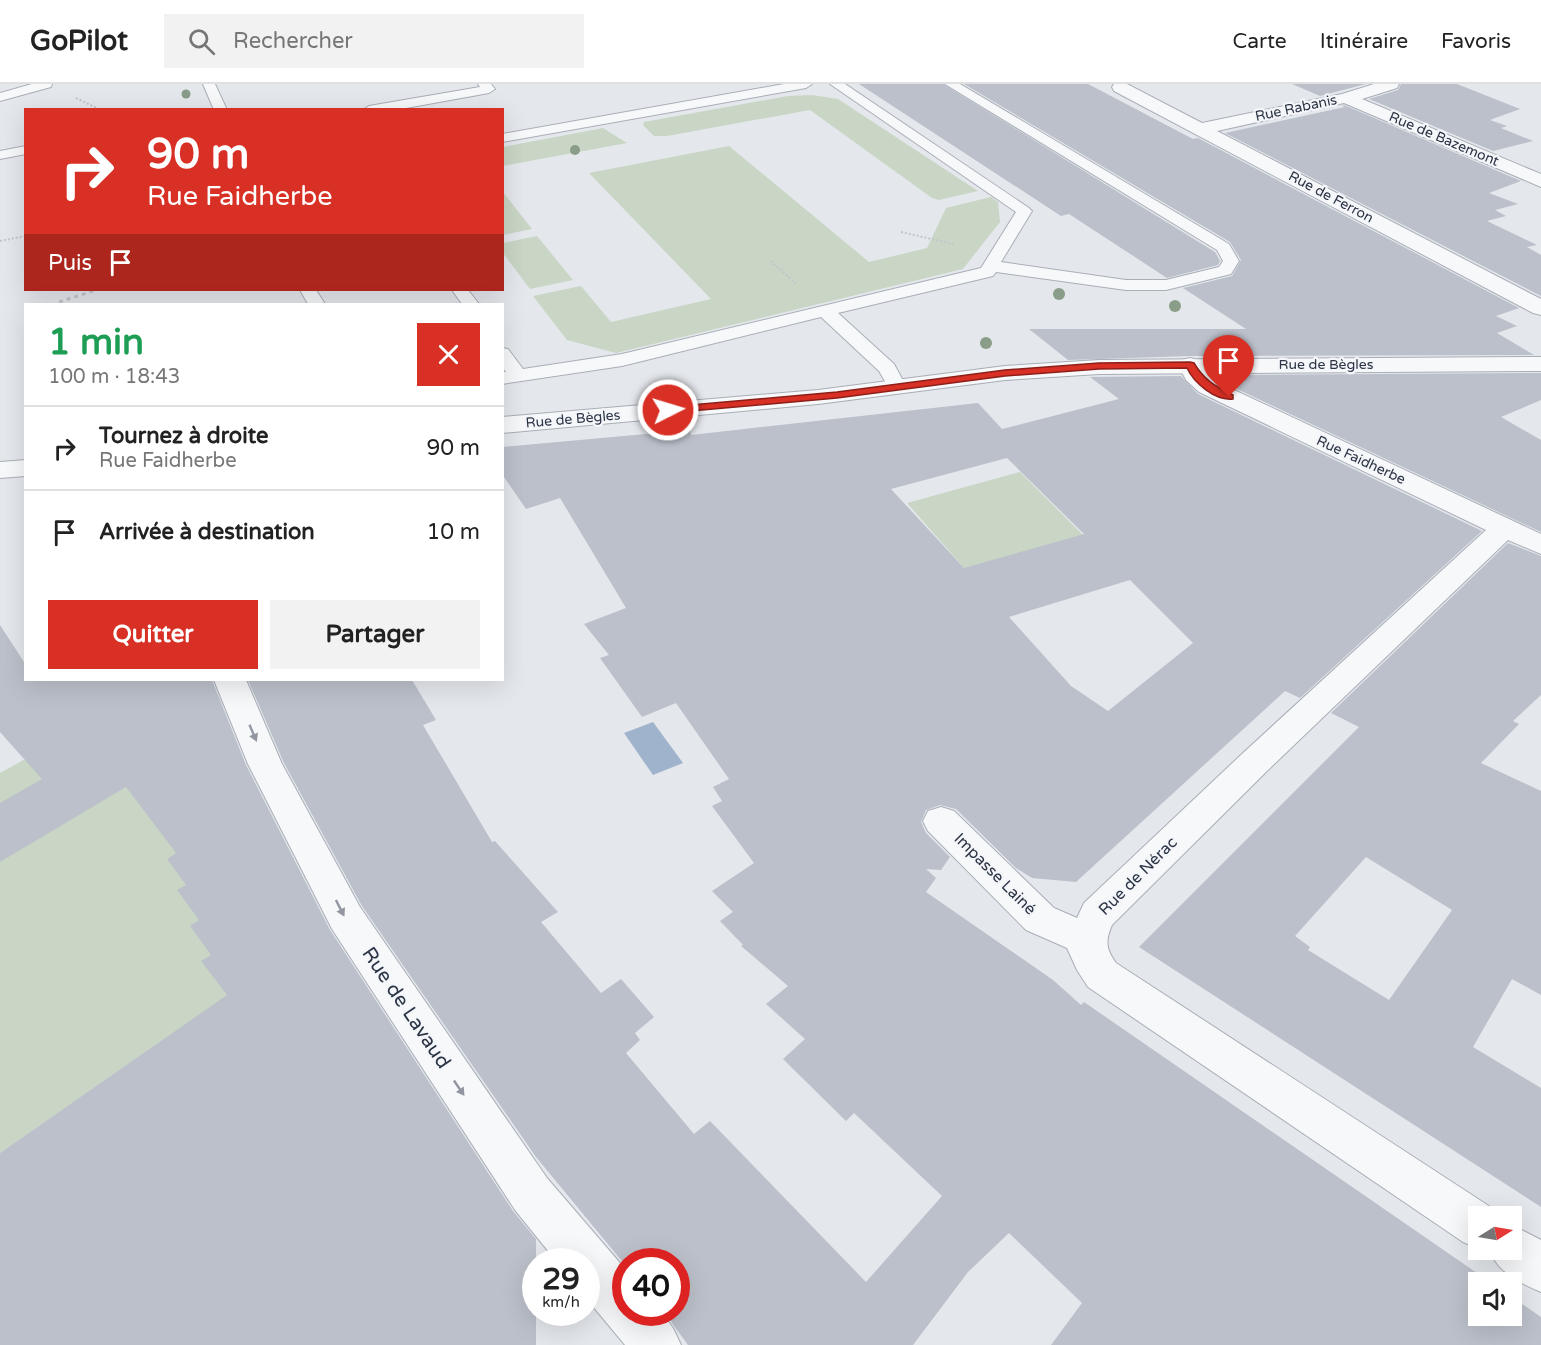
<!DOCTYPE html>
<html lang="fr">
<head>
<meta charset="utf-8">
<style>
	:root { --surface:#fff; --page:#f2f2f2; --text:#222; --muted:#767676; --line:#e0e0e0; --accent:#d93025 }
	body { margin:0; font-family:"Varela Round",sans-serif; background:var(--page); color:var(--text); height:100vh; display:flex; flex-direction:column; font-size:22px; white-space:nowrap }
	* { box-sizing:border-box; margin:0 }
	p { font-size:20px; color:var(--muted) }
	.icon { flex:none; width:33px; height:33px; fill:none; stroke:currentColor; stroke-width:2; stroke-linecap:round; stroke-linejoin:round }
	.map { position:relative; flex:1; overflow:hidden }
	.sheet { position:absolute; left:24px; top:219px; width:480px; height:378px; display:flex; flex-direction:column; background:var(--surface); border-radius:0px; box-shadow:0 6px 24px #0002 }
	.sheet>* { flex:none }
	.hud { position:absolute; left:24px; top:24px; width:480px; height:183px; border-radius:0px; box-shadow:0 6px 24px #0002; background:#d93025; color:#fff; overflow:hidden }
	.needle { width:39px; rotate:79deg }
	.fabs { position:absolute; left:1468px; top:1122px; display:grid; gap:12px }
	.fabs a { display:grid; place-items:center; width:54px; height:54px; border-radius:0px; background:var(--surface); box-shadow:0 6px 24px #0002; font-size:30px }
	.speed { position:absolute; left:522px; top:1164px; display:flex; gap:12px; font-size:30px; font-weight:700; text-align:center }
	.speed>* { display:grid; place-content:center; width:78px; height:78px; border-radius:50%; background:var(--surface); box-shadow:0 6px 24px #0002; line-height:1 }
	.speed small { font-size:15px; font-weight:400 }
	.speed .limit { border:9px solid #d22; background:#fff; color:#111 }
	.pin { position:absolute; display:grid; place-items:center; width:51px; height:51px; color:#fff; margin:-62px -26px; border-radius:50% 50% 50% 0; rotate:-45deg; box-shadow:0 0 6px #0007 }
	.pin .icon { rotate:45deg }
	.me { position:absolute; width:66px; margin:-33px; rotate:85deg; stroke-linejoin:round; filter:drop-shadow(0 0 4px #0008) }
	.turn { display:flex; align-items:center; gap:21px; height:126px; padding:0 24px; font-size:27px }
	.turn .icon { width:78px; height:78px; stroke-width:2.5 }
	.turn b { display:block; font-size:42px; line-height:51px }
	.then { display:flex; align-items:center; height:57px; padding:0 24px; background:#0003; gap:12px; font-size:22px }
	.round { display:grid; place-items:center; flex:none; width:63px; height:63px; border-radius:0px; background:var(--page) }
	.headline { display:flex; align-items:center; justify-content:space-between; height:102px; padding:0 24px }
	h1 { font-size:36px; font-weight:700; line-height:45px; color:#1e9e55 }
	.cta { display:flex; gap:12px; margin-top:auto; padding:12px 24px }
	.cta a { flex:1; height:69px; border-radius:0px; background:var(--accent); color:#fff; font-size:24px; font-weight:700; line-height:69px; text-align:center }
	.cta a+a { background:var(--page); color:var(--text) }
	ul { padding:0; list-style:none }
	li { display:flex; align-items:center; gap:18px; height:84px; padding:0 24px; border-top:2px solid var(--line) }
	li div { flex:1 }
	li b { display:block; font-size:22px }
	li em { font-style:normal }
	header { display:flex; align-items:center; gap:36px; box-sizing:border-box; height:84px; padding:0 30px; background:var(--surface); border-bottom:2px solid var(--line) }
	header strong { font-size:28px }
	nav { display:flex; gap:33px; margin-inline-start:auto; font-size:21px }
	.search { width:420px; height:54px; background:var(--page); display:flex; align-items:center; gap:15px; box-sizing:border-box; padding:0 21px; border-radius:0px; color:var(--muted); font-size:22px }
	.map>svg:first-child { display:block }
	.green { fill:#c9d6c5 }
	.water { fill:#9fb4cc }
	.building { fill:#bbc0ca; fill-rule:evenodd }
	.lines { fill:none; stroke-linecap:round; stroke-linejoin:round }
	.service-casing { stroke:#a9aeb7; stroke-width:2 }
	.minor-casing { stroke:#a9aeb7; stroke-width:2 }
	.tertiary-casing { stroke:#a9aeb7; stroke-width:2 }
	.path-far1 { stroke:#c2c5cb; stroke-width:2; stroke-dasharray:2 2; stroke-linecap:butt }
	.path { stroke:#c2c5cb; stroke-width:3; stroke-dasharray:4 4; stroke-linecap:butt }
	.service { fill:#f7f8fa; fill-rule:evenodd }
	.minor { fill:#f7f8fa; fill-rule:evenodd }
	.tertiary { fill:#f7f8fa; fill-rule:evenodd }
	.tree { fill:#899d89 }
	.oneway { fill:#9196a0 }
	.route { fill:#d93025; stroke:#8d1f18; stroke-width:1.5 }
	.labels { text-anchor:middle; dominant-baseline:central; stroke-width:4.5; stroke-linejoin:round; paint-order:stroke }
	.far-street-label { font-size:14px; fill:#2b3445; stroke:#f4f6f9 }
	.street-label { font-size:16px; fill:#2b3445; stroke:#f4f6f9 }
	.near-street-label { font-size:20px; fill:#2b3445; stroke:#f4f6f9 }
</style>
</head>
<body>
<header>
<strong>GoPilot</strong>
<div class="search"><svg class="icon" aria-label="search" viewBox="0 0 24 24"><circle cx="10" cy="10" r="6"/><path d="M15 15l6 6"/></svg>Rechercher</div>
<nav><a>Carte</a><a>Itinéraire</a><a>Favoris</a></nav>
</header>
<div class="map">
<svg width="1541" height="1261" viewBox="0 0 1541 1261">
	<rect width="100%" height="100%" fill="#e4e7ec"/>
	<g class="green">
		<polygon points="812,11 838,15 978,107 939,116 932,114 810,26 667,52 654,52 643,41 644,38 788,12"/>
		<polygon points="603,44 627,59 503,82 503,63"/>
		<polygon points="729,62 869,178 927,164 946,124 991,113 998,118 1000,138 963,185 616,269 567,256 533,212 581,202 611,238 711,215 589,89"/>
		<polygon points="503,108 532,145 503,151"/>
		<polygon points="537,152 573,196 530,205 503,169 503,159"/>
		<polygon points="1020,388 1083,451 965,485 907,419"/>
		<polygon points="181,596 205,596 312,853 0,1069 0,689 87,641"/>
	</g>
	<polygon class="water" points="653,638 683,679 653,691 624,649"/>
	<g class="building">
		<polygon points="859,0 943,0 1215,168 1220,177 1218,181 1167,194 1069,130 1061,132"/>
		<polygon points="964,0 1088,0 1193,55 1198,54 1519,224 1496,232 1517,242 1497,249 1534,271 1189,272 1068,276 1029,245 1246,245 1183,204 1232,192 1241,176 1230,158"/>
		<polygon points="1292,0 1366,0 1320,12"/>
		<polygon points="1401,0 1457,0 1520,25 1490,36 1507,42 1501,44 1533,57 1493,67 1369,15 1398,6"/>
		<polygon points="1344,21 1521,97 1489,109 1518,120 1495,126 1506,132 1487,137 1537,161 1527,163 1541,171 1541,212 1225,49 1345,23 1342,22"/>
		<polygon points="1541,289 1541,316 1501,333 1541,356 1541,448 1218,296 1213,291"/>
		<path d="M1181,292l17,18 284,137 -182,167 -15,-7 -209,191 -44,-4 -16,-10 -60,-59 -16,-4 -14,5 -5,12 5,11 24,24 -9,13 -15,-1 10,9 -10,14 127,88 28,25 3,-3 406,280h-11v34h33v-19l29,20v28h-490l31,-42 -73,-70 -41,39 -55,73h-225l-24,-33h12v-50h-50v4l-90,-109 -174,-251 -78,-143 -36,-83h164l24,40 -13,5 69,117 3,-1 63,71 -17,10 60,71 20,-14 33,38 -19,16 5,7 -14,13 68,81 16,-13 156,161 76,-86 -88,-83 -8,8 -63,-62 22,-20 -39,-35 22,-18 -47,-40 2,-1 -23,-24 13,-9 -21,-21 42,-28 -42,-57 10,-5 -9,-14 16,-8 -53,-76 -34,14 -42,-59 9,-3 -25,-31 42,-16 -66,-110 -34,11 -24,-35v-27l188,-17 1,5 287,-32 24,26 117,-30 -29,-22zM1007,374l77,76 -120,34 -73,-79zM1130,496l63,63 -85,68 -37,-25 -62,-69z"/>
		<path d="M1508,459l33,13v139l-28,26 6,3 -38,39 60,28v204l-29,-16 -39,68 68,41v119l-402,-260 220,-220 -28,-14zM1366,773l86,53 -63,90 -81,-50 2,-3 -15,-11z"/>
		<polygon points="0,541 26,581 26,596 212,596 246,681 330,846 513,1127 536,1155 536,1261 0,1261 0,1069 227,911 201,877 211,871 190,842 199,836 177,806 186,801 167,775 176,769 126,703 0,778 0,719 42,695 0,648"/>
	</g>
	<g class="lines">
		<defs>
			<g id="service">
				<polygon points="32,0 52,0 51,3 0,17 0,9"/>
				<polygon points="203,0 215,0 227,26 214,26"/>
				<polygon points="478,0 491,0 495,5 489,9 395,26 363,26 369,22 480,3"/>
				<polygon points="784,0 812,0 806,4 502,58 502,50"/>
				<polygon points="830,0 845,0 1029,124 1032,127 1001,178 1126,196 1166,196 1219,183 1223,177 1217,166 945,0 960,0 1229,160 1239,177 1231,190 1166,206 1126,206 996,188 993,192 838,229 894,280 906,302 904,306 890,306 879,287 821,233 622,282 502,300 502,288 506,288 502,283 502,264 508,265 523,285 622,270 981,184 1016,128"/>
				<polygon points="26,62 26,70 0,75 0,67"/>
				<polygon points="300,206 316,206 325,220 308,220"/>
				<polygon points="452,206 468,206 479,220 462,220"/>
			</g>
			<g id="minor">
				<polygon points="1114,0 1127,0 1202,39 1342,10 1374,0 1399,0 1397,4 1362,15 1541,90 1541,103 1344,19 1217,47 1541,215 1541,231 1533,229 1114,7 1112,3"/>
				<path d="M1190,274l8,2 7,11 12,11 324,152v20l-33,-14 -241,231 -155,154c-7,16 -6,24 4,38l379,247 3,6h-19v33l-16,-7 -375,-255 -11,-17 -10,-22 -41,-18 -98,-99 -5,-10 5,-10 13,-4 13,4 100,97 23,10 7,-15 159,-150 243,-223 -287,-138 -13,-12 -8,-15 4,-5z"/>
				<polygon points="214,596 246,596 282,680 360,823 547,1094 626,1186 626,1228 661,1228 673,1244 681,1261 625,1261 586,1214 586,1178 557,1178 515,1126 332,845 248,680"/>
				<path d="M1512,1141l29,15v52c-23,-10 -42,-19 -52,-42h23z"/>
			</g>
			<g id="tertiary">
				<polygon points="1541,273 1541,287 1099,290 1005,296 818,320 502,349 502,333 818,306 1005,282 1099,276"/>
				<polygon points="26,376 26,392 0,394 0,378"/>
			</g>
		</defs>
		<use href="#service" class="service-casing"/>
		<use href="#minor" class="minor-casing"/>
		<use href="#tertiary" class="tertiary-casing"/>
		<g class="path-far1">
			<polyline points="76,14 101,26"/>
			<polyline points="901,148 953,160"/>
			<polyline points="0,157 26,152"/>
			<polyline points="771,177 796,200"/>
		</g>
		<polyline class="path" points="59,218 96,206"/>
		<use href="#service" class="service"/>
		<use href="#minor" class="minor"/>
		<use href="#tertiary" class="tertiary"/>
	</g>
	<g class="tree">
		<circle cx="186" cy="10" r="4.5"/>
		<circle cx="575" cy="66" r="5"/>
		<circle cx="1059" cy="210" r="6"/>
		<circle cx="1175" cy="222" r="6"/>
		<circle cx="986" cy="259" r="6"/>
	</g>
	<defs><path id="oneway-solid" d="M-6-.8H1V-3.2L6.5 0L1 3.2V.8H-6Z" transform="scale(1.5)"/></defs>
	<g class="oneway">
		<use href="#oneway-solid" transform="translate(253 649) rotate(67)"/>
		<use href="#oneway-solid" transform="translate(340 824) rotate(63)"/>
		<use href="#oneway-solid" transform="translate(459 1004) rotate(56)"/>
	</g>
	<path class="route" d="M1190,278l4,1c10,17 21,23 39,32v4c-18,2 -39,-16 -46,-31l-88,1 -94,7 -168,22 -169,15 -6,-3 6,-3 169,-15 168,-22 94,-7z"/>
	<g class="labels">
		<g class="far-street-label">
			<text transform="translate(1296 24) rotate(-12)">Rue Rabanis</text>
			<text transform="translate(1444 55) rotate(23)">Rue de Bazemont</text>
			<text transform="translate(1331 113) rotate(28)">Rue de Ferron</text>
			<text x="1326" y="280">Rue de Bègles</text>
			<text transform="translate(573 335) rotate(-5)">Rue de Bègles</text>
			<text transform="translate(1361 376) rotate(25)">Rue Faidherbe</text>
		</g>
		<g class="street-label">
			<text transform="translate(995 790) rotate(45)">Impasse Lainé</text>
			<text transform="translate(1138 792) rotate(-45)">Rue de Nérac</text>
		</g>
		<g class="near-street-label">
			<text transform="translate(406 924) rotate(56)">Rue de Lavaud</text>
		</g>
	</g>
</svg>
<div class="fabs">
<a><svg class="needle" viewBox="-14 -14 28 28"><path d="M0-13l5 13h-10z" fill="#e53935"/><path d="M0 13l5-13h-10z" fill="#767676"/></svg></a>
<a><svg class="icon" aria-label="sound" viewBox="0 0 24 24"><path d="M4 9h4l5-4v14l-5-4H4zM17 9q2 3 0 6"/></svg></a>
</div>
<div class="speed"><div>29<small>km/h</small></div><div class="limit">40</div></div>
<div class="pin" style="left:1229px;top:313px;background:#d93025"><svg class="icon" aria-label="arrive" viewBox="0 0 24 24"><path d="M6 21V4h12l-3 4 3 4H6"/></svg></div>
<svg class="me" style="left:668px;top:326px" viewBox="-20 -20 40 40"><circle r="17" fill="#d93025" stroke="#fff" stroke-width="3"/><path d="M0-11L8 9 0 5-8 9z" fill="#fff"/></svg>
<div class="hud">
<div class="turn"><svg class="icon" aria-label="right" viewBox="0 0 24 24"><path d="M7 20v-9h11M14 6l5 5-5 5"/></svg><div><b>90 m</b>Rue Faidherbe</div></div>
<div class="then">Puis<svg class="icon" aria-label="arrive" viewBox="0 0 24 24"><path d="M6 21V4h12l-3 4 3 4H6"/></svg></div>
</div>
<section class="sheet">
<div class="headline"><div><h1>1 min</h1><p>100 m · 18:43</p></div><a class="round" style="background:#d93025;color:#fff"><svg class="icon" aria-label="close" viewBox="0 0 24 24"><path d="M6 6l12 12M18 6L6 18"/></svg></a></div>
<ul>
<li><svg class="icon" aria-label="right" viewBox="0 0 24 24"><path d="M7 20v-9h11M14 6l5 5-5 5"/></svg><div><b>Tournez à droite</b><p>Rue Faidherbe</p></div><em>90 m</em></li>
<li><svg class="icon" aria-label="arrive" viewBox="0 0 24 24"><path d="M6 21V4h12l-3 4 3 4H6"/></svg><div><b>Arrivée à destination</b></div><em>10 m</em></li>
</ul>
<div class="cta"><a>Quitter</a><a>Partager</a></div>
</section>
</div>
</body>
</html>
